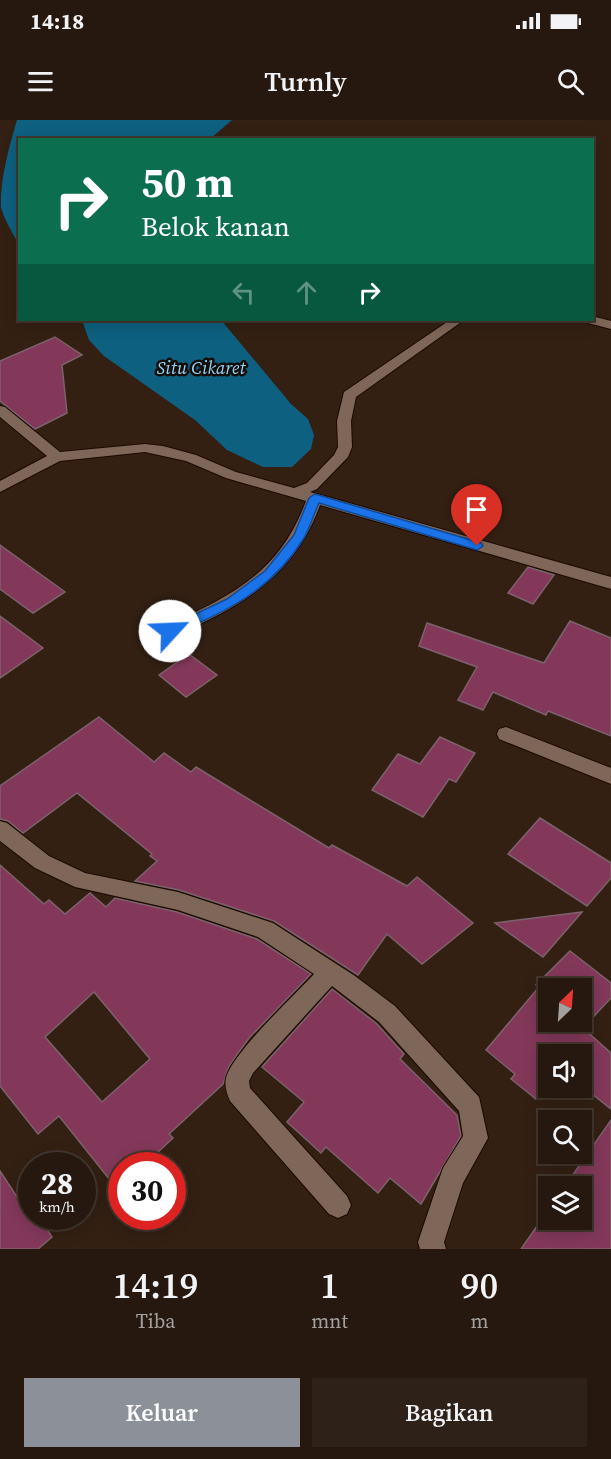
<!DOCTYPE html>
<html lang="id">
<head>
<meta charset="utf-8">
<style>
	:root { --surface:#26180e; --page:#2e2117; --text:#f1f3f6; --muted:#a4a09e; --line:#42372e; --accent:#8c9099 }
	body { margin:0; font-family:"Source Serif 4",serif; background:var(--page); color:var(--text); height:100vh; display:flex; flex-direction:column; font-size:22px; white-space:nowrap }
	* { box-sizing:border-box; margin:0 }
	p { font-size:20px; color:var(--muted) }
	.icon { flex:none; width:33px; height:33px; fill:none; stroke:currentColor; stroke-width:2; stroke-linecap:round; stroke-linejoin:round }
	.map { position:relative; height:1129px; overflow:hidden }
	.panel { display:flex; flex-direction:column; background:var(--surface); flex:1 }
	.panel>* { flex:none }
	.banner { position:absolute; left:18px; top:18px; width:576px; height:183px; border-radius:0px; box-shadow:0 3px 15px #0003,0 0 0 2px var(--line); background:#0b6e4f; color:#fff; overflow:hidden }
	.needle { width:39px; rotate:25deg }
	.buttons { position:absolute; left:538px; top:858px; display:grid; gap:12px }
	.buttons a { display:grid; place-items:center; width:54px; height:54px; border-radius:0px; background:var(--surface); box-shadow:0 3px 15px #0003,0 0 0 2px var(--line); font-size:30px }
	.speed { position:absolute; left:18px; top:1032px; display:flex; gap:12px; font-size:30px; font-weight:700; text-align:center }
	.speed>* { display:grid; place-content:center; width:78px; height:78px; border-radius:50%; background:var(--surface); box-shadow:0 3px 15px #0003,0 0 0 2px var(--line); line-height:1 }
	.speed small { font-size:15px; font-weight:400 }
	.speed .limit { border:9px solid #d22; background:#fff; color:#111 }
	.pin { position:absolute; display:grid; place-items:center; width:51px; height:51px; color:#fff; margin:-62px -26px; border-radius:50% 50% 50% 0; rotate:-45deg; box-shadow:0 0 6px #0007 }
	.pin .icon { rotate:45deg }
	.me { position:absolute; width:66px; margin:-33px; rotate:65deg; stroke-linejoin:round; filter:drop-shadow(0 0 4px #0008) }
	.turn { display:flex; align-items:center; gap:21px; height:126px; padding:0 24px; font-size:27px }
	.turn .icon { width:78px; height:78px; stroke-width:2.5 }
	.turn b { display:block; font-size:42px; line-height:51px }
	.lanes { display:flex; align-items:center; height:57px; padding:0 24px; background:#0003; justify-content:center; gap:30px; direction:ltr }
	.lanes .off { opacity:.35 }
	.eta { display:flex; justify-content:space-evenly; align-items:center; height:102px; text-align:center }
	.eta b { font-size:36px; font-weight:600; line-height:42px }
	.cta { display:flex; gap:12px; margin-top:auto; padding:12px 24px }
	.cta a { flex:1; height:69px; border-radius:0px; background:var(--accent); color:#fff; font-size:24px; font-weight:600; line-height:69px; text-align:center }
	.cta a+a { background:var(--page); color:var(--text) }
	.status { display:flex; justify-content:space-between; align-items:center; height:42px; padding:0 30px; background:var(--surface); direction:ltr }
	.status svg { height:16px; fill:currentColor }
	header { display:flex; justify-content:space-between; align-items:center; height:78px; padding:0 24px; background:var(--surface); font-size:27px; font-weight:600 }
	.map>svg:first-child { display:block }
	.water { fill:#0e6081 }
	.building { fill:#83385a; stroke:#7c626c; stroke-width:1.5; fill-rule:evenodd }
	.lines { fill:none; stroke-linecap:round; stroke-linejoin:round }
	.street-casing { stroke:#1a0901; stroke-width:2 }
	.street { fill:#7e6758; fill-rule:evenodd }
	.route { fill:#1a73e8; stroke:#114b97; stroke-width:1.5 }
	.labels { text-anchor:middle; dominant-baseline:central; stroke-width:5; stroke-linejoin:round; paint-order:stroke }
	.far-water-label { font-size:18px; font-style:italic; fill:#91d5f9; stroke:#150c07 }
</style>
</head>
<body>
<div class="status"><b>14:18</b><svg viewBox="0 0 49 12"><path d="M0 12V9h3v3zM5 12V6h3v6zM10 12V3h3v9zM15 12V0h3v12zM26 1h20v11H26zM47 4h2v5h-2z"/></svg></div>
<header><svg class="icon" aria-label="menu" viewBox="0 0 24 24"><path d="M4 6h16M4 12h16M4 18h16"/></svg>Turnly<svg class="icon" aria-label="search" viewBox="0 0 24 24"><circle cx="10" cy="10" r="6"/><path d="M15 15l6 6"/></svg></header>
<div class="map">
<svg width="611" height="1129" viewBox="0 0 611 1129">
	<rect width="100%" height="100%" fill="#332013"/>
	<g class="water">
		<path d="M17,0h215l-22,19 -190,1 -1,105c-6,-12 -15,-25 -18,-38 -1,-28 8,-60 16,-87z"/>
		<polygon points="82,200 221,200 291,284 308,299 314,315 311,329 292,347 263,347 227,330 195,300 104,236 89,220"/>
	</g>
	<g class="building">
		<polygon points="55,217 82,235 62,245 67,293 35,309 0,281 0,241"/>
		<polygon points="0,425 65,472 33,493 0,469"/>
		<polygon points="528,447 554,455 533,484 508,473"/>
		<polygon points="0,496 43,528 0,558"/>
		<polygon points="570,501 611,518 611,616 548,591 546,595 493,572 483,590 458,580 477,547 419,526 427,503 544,543"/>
		<polygon points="189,534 217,555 186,577 159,555"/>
		<polygon points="99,597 154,642 164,633 191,652 196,647 329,728 332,725 407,766 417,757 473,803 422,844 387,814 358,855 274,801 179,770 135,761 157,741 150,736 152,734 77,673 23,713 8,701 0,699 0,666"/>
		<polygon points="440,617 475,633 456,662 449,659 423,697 372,670 398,634 420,644"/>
		<polygon points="540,698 611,743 611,758 587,786 508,734"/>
		<path d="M0,745l44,39 5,-4 16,14 25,-21 16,14 9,-9 62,14 80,27 54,35 -62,64 -20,28 -6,18 -54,50 4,4 -30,28h-21v29l-63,-79 -21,18 -38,-48zM94,872l56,67 -48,43 -57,-65z"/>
		<polygon points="582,792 543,837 495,803"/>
		<path d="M570,831l41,32v15l-28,30 28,25v56l-29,-23v-32h-33v30l-13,15 -25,-20 4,-5 -29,-24 53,-63 -3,-2zM549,868h33v34h-33z"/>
		<polygon points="332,869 377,904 404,934 400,939 457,995 461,1016 421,1084 390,1058 378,1073 326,1027 321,1033 287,1002 304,982 262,947"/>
		<polygon points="611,1000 611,1129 521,1129 549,1089 549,1100 582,1100 582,1066 565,1066"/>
		<polygon points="0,1051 17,1077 23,1072 32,1085 32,1096 39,1096 52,1117 38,1129 0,1129"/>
	</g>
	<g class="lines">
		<defs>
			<g id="street">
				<polygon points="592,196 611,201 611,209 588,203 586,200 592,200"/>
				<path d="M450,200h14l-108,77 -5,24 1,26 -4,10 -31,32 -7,3 301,85v12l-291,-84c-20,56 -60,90 -112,115 -12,6 -25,13 -38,17l-6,-2 -3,-4 3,-4c67,-31 115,-53 142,-126l-80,-23 -40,-17 -41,-9 -85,9 -60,31v-11l47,-25 -47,-39v-11l5,1 55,45 85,-8 18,2 33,9 40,17 58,16 13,-5 27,-28 4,-8 -1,-26 7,-29z"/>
				<polygon points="506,607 611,648 611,664 499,619 497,614 499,609"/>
				<path d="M0,701l7,2 42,33 36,17 93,19 95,31 82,53 40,30 84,91 9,41 -25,45 -19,59 2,7h-26l-2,-7 25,-74 20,-32 -4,-25 -80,-89 -47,-36 -79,87 -4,8 1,7 97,108 4,9 -4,9 -9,4 -9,-4 -99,-113c-3,-7 -6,-15 -4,-23 6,-25 68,-82 88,-104l-56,-37 -80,-27 -103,-23 -40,-19 -35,-27z"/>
			</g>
		</defs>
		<use href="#street" class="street-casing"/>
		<use href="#street" class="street"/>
	</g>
	<path class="route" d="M315,374l166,49 2,3 -6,4 -158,-47c-5,11 -9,24 -15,35 -32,52 -76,72 -129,96h-9l-2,-3 2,-3 61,-29 38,-28 29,-36 15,-37z"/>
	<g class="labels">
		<g class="far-water-label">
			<text x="201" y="247">Situ Cikaret</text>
		</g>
	</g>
</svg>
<div class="buttons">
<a><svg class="needle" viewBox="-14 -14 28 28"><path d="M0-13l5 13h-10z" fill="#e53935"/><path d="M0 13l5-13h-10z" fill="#a4a09e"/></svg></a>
<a><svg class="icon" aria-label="sound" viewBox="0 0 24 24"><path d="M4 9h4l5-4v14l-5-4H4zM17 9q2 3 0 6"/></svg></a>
<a><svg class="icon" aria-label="search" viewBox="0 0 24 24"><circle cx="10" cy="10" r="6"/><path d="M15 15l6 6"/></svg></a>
<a><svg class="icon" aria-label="layers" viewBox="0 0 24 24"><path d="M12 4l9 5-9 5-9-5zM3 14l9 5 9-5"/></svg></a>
</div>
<div class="speed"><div>28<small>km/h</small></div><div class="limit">30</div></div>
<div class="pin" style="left:477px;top:426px;background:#d93025"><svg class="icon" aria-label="arrive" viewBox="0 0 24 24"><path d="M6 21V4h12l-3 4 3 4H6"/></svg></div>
<svg class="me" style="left:170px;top:511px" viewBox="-20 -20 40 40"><circle r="19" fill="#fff"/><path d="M0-13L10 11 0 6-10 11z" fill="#1a73e8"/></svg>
<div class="banner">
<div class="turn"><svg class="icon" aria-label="right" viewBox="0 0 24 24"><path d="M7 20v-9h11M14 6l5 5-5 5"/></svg><div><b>50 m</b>Belok kanan</div></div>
<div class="lanes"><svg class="icon off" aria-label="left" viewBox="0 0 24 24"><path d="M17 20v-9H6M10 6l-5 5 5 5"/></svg><svg class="icon off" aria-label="ahead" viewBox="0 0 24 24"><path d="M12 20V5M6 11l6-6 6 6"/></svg><svg class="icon" aria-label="right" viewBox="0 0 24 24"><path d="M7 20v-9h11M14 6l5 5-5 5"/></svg></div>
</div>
</div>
<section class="panel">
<div class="eta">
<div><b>14:19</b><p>Tiba</p></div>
<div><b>1</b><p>mnt</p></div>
<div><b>90</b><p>m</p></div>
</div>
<div class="cta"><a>Keluar</a><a>Bagikan</a></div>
</section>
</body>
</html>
